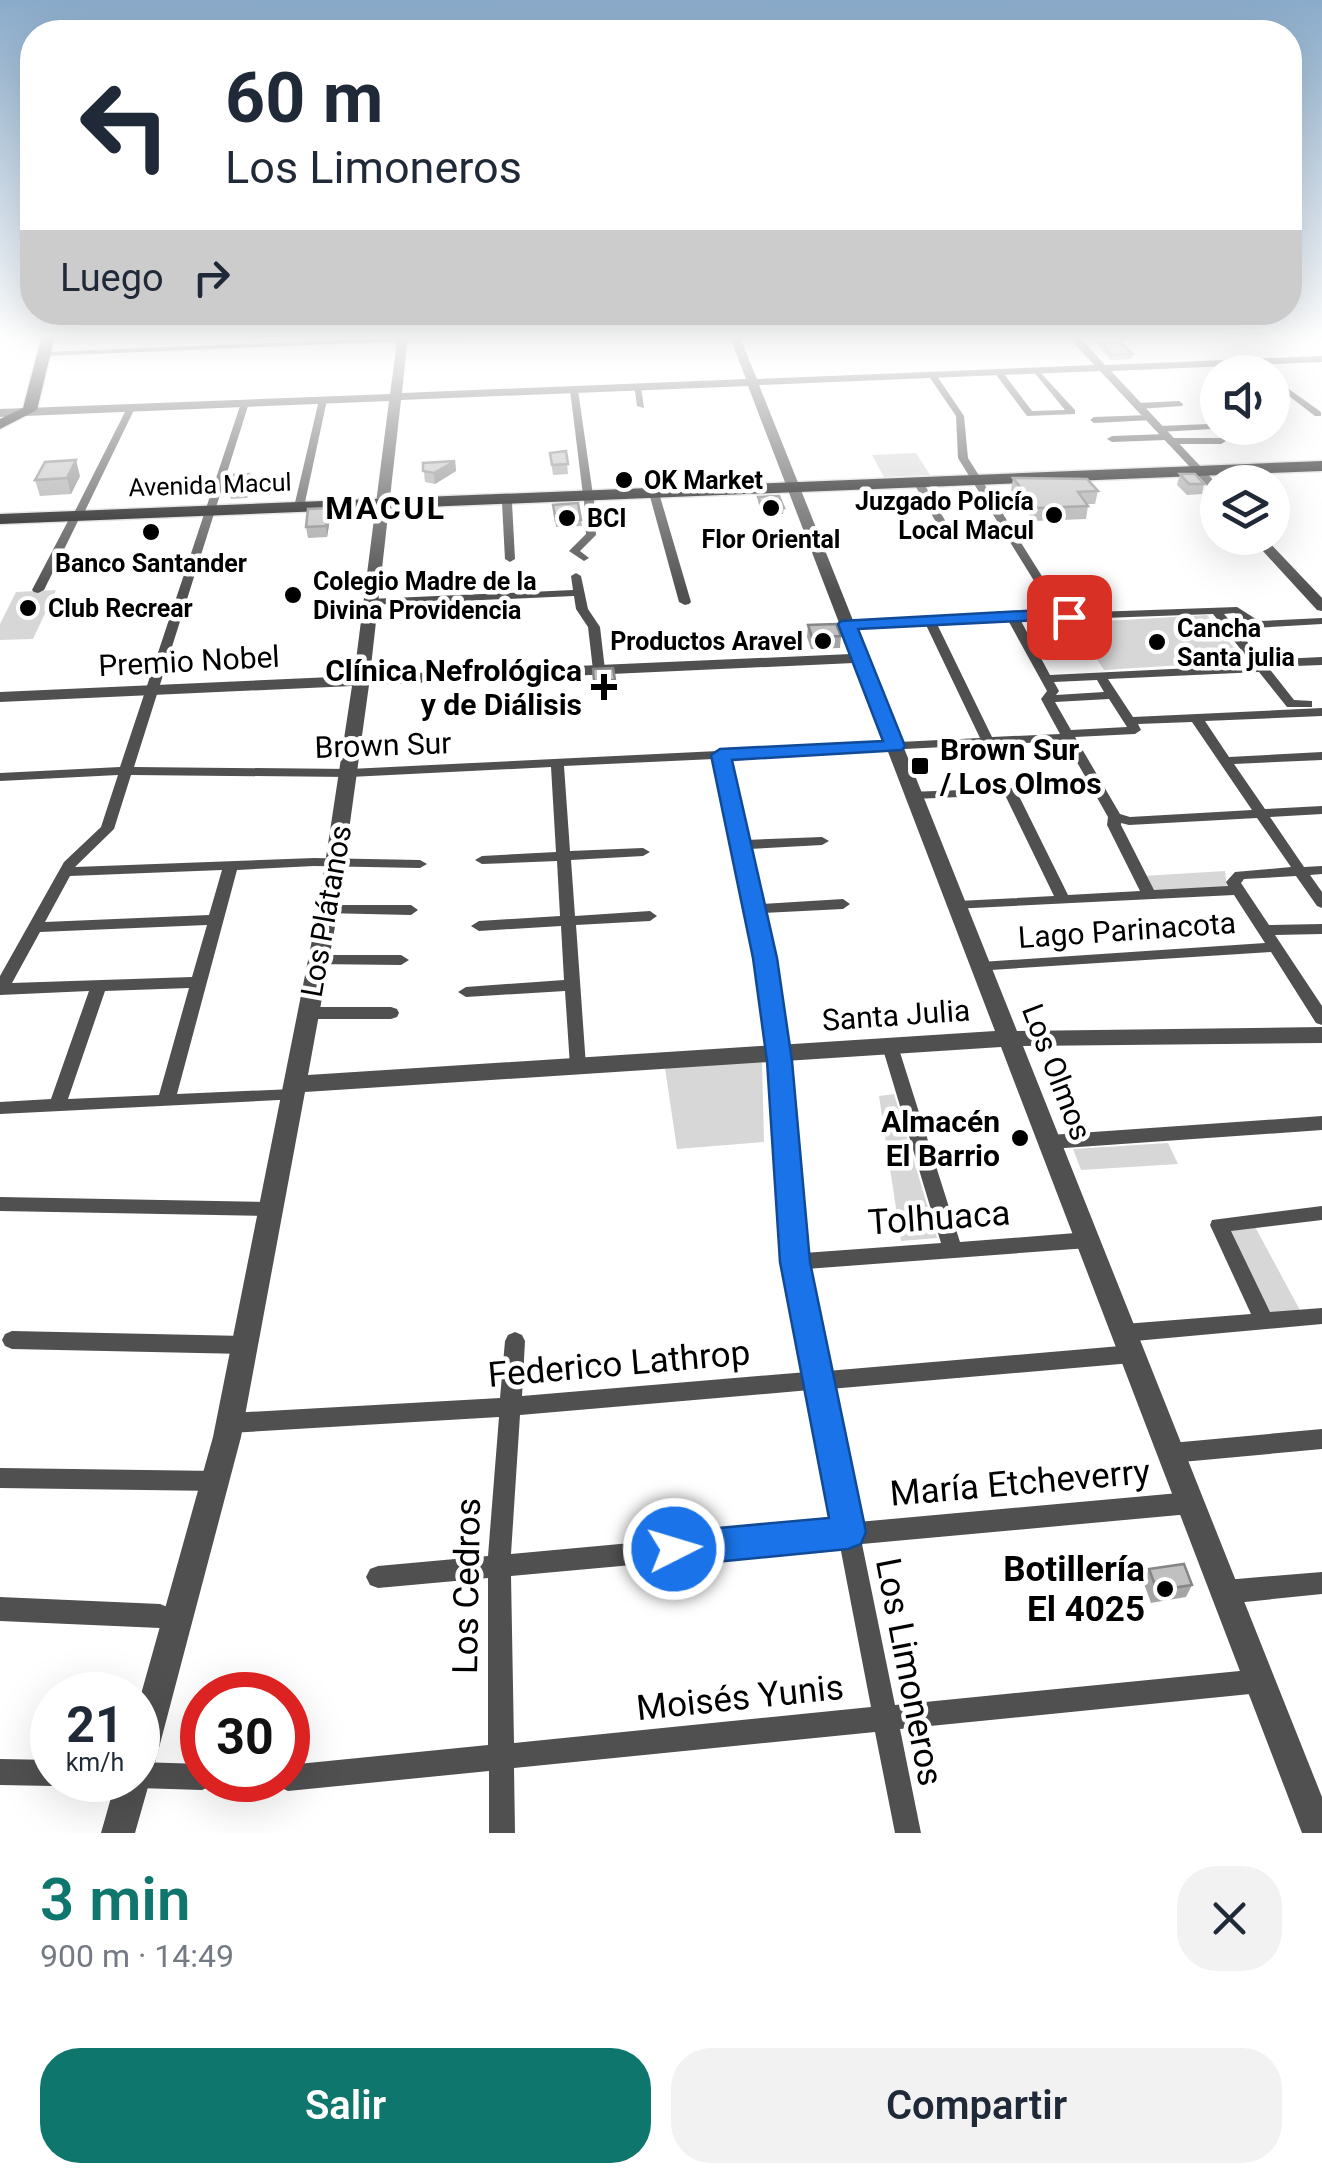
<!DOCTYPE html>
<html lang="es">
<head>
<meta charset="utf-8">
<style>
	:root { --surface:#fff; --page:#f2f2f3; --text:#1f2937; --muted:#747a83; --accent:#0f766e }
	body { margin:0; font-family:Roboto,sans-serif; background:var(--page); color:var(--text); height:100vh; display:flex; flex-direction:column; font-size:38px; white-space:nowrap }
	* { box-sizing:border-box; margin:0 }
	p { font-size:32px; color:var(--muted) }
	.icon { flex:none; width:55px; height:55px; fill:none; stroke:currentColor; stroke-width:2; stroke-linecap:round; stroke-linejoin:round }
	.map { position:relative; height:1833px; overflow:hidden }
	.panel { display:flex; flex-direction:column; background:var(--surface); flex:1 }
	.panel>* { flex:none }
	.hud { position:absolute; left:20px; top:20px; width:1282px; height:305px; border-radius:40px; box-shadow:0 10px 40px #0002; background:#fff; color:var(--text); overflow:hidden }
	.fabs { position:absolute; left:1200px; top:355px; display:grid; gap:20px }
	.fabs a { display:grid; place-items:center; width:90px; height:90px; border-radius:50%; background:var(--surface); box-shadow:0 10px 40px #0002; font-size:50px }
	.speed { position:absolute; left:30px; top:1672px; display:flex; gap:20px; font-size:50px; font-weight:700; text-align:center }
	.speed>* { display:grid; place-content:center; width:130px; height:130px; border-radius:50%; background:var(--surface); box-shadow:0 10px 40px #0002; line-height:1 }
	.speed small { font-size:25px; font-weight:400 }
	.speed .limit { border:15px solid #d22; background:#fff; color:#111 }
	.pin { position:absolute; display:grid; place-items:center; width:85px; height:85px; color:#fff; margin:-42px; border-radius:20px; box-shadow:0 5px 15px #0006 }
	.me { position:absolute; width:110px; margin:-55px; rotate:85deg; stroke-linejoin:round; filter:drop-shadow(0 0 8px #0008) }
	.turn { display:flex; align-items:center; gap:35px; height:210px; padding:0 40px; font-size:45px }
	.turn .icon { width:130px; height:130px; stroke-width:2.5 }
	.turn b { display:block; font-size:70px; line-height:85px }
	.then { display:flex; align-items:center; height:95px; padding:0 40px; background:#0003; gap:20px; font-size:38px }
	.round { display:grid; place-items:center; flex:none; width:105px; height:105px; border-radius:40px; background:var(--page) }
	.head { display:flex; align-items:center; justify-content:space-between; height:170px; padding:0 40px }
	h1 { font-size:60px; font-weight:600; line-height:75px; color:var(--accent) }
	.primary-button { display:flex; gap:20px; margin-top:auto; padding:20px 40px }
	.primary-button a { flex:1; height:115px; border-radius:40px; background:var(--accent); color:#fff; font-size:40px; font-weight:600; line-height:115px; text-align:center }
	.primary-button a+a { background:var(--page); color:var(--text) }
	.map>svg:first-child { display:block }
	.green { fill:#d7d7d7 }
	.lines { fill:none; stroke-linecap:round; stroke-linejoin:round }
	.primary-casing { stroke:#dbdbdb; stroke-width:3 }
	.minor { fill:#505050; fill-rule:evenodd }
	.tertiary { fill:#505050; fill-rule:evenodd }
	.primary { fill:#000; fill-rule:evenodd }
	.wall { fill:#a5a5a5 }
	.shaded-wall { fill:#868686 }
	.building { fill:#c0c0c0; stroke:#868686; stroke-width:2.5 }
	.route { fill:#1a73e8; stroke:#114b97; stroke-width:2.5 }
	.poi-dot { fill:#000; stroke:#fff; stroke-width:4 }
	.labels { text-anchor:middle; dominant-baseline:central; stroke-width:9; stroke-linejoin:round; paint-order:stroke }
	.far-poi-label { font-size:25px; font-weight:bold; fill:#000; stroke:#fff; text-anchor:start }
	.far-street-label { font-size:25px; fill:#000; stroke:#fff }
	.street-label { font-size:30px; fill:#000; stroke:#fff }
	.poi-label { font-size:30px; font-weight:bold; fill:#000; stroke:#fff; text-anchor:end }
	.far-district-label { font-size:32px; font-weight:bold; letter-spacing:2.5px; fill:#000; stroke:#fff }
	.near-street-label { font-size:35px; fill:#000; stroke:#fff }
	.near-poi-label { font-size:35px; font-weight:bold; fill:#000; stroke:#fff; text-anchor:end }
</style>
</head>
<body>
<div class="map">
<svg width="1322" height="1833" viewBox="0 0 1322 1833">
	<rect width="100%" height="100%" fill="#fff"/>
	<g class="green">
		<polygon points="916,453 930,475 884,477 872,455"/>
		<polygon points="56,590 33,639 0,640 0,624 16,592"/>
		<polygon points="1207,615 1245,661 1104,670 1072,623"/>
		<polygon points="1225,871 1227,887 1151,891 1143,876"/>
		<polygon points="762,1061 764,1142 677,1149 665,1068"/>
		<polygon points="894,1094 937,1238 901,1241 879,1096"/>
		<polygon points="1168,1143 1178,1164 1081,1170 1073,1149"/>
		<polygon points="1254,1225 1301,1312 1269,1315 1225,1228"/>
	</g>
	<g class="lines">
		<defs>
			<g id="primary">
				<polygon points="42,335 55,335 37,410 0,429 0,419 23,408"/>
				<polygon points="1322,461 1322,471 0,524 0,514"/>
			</g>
		</defs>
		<use href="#primary" class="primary-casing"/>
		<g class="minor">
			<polygon points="474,335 553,335 44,356 40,354 44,352"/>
			<polygon points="1247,360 1253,360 1268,372 1259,372 1247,364"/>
			<polygon points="1037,369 1075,410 1075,414 1027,416 994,372 1001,370 1032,411 1065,410 1033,371"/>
			<path d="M932,372l3,1 29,43 4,42 97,155 172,-6 22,14 63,-3v6l-85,5 25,31 60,-3v8l-54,2 26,33 18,1v6h-25l-28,-35 -151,7 25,38 189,-9v8l-117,5 24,36 93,-5v8l-88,4 31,45 57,-3v8l-52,3 34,50 18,-1v8l-12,1 12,17v16l-5,-2 -21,-30 -52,3 -3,4 28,42 53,-1v10l-47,1 47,71v19l-6,-2 -45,-71 -296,19 -2,-4 8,-5 284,-19 -31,-48 -281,14 -2,-3 2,-3 5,-2 96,-5 -49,-101 -91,4 -5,-1 -2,-3 2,-3 106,-4 53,107 72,-4 -33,-66 1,-8 -43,-76 -338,17 19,82 76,-3 7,4 -7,4 -74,4 13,55 82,-5 7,5 -7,5 -80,4 23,132 18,208 137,-10 -59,-197 2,-4h12l2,4 62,196 128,-10 7,3 2,5 -2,5 -7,3 -282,21 21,102 305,-26 7,3 3,6 -3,6 -7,3 -302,26 28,133 332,-30 8,4 3,7 -3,7 -8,4 -328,30 33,161 365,-36 9,3 3,9 -3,9 -9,3 -360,36 21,104h-26l-20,-101 -361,36 1,65h-26v-62l-201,20 -9,-4 -3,-7h12v-15l200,-20v-167l-110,10 -8,-3 -4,-8 4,-8 8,-3 110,-10 11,-139 -269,16 -7,-3 -4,-7 4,-7 7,-3 270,-15 5,-57 3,-6 7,-3 7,3 3,6 -3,55 285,-24 -22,-110 -15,-217 -17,-108 -39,-178 -150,7 6,85 73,-3 7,4 -7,4 -72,4 4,56 75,-5 7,5 -7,5 -74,4 10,141 -2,4h-12l-2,-4 -5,-75 -99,6 -8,-5 8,-5 98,-7 -3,-54 -82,5 -8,-5 8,-5 81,-5 -3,-55 -75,3 -7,-4 7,-4 74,-4 -5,-85 -201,10 -219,-2 -17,54 -39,38 239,-9 106,2 7,4 -7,4 -106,-2 -77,4 -60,224 116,-5 6,2 3,4 -3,4 -299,15v-12l51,-3 38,-108 -89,4v-19l64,-114 37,-35 17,-52 -118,6v-8l120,-6 121,-364 4,-3 4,3 -115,364 216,2 630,-31 -54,-113 -79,2 -6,-3 6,-3 160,-6 5,-2h42l-96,-155 -2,-42 -28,-41zM1234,613l12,9h-15l-7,-8zM1213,614l40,51 -203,10 -29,-54zM1009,622l38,69 -6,8 19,35 -68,3 -55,-113zM1097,680l7,12 -48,3 3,-4 -5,-9zM1109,699l18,28 -56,3 -16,-28zM1192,722l60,88 -122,7 -10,-3 -45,-77 60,-3 6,-4 -3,-6zM1257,818l34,49 -56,5 -9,10 2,4 -74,4 -33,-65v-2l8,2zM222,870l-13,45 -164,7 25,-46zM207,925l-15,52 -180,6 28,-51zM189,988l-30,107 -91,4 37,-108zM810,1390l26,134 -325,30 9,-139zM840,1546l31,161 -357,36 -3,-167z"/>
			<polygon points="1272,377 1321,412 1321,416 1315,416 1272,383"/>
			<polygon points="634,385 641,387 644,408 637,406"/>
			<polygon points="574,387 578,390 593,495 590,497 594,500 596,535 580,551 589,558 584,561 569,551 586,534 584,500 587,498 583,495 570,390"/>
			<polygon points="323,397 327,400 304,507 299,510 294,507 319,400"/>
			<polygon points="1179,401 1183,404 1182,406 1138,409 1134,406 1138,403"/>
			<polygon points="128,406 135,408 83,515 74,517 73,515"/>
			<polygon points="1149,415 1152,416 1152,420 1094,423 1090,420 1094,417"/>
			<polygon points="1209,424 1212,425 1212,429 1159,432 1154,429 1159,426"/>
			<polygon points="1166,434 1170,438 1221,438 1226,441 1221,444 1170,444 1167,443 1166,440 1112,442 1107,439 1112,436"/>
			<polygon points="921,484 926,487 951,531 950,533 941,531 916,487"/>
			<polygon points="651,491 659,493 691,602 689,604 685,605 679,602 649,493"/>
			<polygon points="507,500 512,503 515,559 510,562 505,559 502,503"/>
			<polygon points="73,518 78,521 44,590 38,593 34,592 32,590 68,521"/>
			<polygon points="576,573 581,576 588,609 600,627 605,670 603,673 599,674 593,670 588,627 576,609 574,596 370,605 364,602 370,599 573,590 571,576"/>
			<polygon points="328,905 411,905 418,910 411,915 323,913 321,910 323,907"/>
			<polygon points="318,955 401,955 409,960 401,965 313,964 310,960"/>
			<polygon points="308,1007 391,1007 397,1009 399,1013 397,1017 391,1019 308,1019 302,1017 300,1013 302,1009"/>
			<polygon points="1322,1116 1322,1130 1050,1149 1044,1147 1041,1142 1044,1137 1050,1135"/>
			<polygon points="0,1197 272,1202 279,1204 281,1209 279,1214 272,1216 0,1211"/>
			<polygon points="1322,1206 1322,1220 1231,1231 1270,1312 1322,1308 1322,1324 1124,1342 1117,1339 1114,1333 1117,1327 1124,1324 1251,1314 1210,1225 1212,1220"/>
			<polygon points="12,1331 245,1336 252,1339 255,1345 252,1351 245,1354 12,1349 5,1346 2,1340 5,1334"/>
			<polygon points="1322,1429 1322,1449 1171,1463 1163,1460 1160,1453 1163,1446 1171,1443"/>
			<polygon points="0,1468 217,1471 225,1474 228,1481 225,1488 217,1491 0,1488"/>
			<polygon points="1322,1572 1322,1594 1225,1604 1217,1600 1213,1592 1217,1584 1225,1580"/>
			<polygon points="0,1597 160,1604 187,1615 191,1623 187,1631 179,1635 160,1628 0,1621"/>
			<polygon points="0,1759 52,1760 52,1780 62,1780 52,1786 0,1785"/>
			<polygon points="138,1762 202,1764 202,1780 214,1780 211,1786 202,1790 138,1788 129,1784 127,1780 138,1780"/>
		</g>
		<g class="tertiary">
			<path d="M398,335h10l-6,58 344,-14 -17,-44h10l18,44 337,-14 -27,-30h11l27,30 217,-9v6l-211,9 107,114v12l-118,-126 -341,14 258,646 305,-4v16l-299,3 299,751v36h-20l-301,-786 -696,45 -64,345 -86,326 -7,13 2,4 -15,53h-34l15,-53h22v-75l75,-268 105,-527 34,-224 -352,16v-10l354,-16 35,-275 -389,16v-8l390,-15zM748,386l103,268 -481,21 31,-275zM854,663l141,368 -687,44 30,-165 31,-225z"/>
			<polygon points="1251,538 1265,538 1322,598 1322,611 1317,610"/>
		</g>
		<use href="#primary" class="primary"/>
	</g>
	<g class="wall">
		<polygon points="1100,343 1133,354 1132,359 1111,360 1099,347"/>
		<polygon points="566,451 568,474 553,475 550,453"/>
		<polygon points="455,461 456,471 435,484 425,482 423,463"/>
		<polygon points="249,474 251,483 247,498 231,499 229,490"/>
		<polygon points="1180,474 1204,484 1202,494 1187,495 1177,485"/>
		<polygon points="80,476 71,494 40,496 35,480"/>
		<polygon points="1013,478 1098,491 1095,504 1087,504 1088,506 1086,519 1034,521 1011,490"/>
		<polygon points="758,497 784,508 783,514 763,515 758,502"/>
		<polygon points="553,505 581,520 582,526 556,527"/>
		<polygon points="328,508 330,519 327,537 308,538 306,527"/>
		<polygon points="808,625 841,636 840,648 811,649 807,637"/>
		<polygon points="593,669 615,680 615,692 595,693"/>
		<polygon points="1149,1569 1192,1585 1186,1597 1151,1603 1143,1581"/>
	</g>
	<g class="shaded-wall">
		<polygon points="76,460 80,476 71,494 67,478"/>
		<polygon points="455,461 456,471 435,484 434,473"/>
		<polygon points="249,474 251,483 247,498 245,489"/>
		<polygon points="328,508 330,519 327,537 326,526"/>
	</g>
	<g class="building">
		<polygon points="1120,342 1133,354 1112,355 1100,343"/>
		<polygon points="566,451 568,464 552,465 550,453"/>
		<polygon points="76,460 67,478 35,480 45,462"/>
		<polygon points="455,461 434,473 423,471 423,463"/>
		<polygon points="249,474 245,489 229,490 234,475"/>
		<polygon points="1180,474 1195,474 1204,484 1189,484"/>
		<polygon points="1013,478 1087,479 1098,491 1078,492 1088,506 1037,508"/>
		<polygon points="779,496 784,508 763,509 758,497"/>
		<polygon points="578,503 581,520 556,521 553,505"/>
		<polygon points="328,508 326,526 306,527 308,509"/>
		<polygon points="836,624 841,636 812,637 808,625"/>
		<polygon points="613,668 615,680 594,681 593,669"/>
		<polygon points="1184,1564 1192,1585 1157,1590 1149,1569"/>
		<polygon points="56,1690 106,1690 104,1695 54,1695"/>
	</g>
	<linearGradient id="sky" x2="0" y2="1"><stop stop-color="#8aabca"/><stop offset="0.57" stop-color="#fff"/><stop offset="1" stop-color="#fff" stop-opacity="0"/></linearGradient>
	<rect width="1322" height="592" fill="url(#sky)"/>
	<polygon class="route" points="1060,609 1078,617 1069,622 1059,619 858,629 905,746 902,750 732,760 777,958 792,1061 810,1262 866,1532 861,1544 848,1549 674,1566 662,1561 657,1549 662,1537 674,1532 829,1518 780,1262 767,1061 753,958 711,755 720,749 883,741 838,624 841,621"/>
	<g class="poi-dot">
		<circle cx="624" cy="480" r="10"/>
		<circle cx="771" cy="508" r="10"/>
		<circle cx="1054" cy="515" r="10"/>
		<circle cx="567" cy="518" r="10"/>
		<circle cx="151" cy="532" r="10"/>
		<circle cx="293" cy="595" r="10"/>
		<circle cx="28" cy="608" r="10"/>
		<circle cx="823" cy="641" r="10"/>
		<circle cx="1157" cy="642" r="10"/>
		<path d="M599 672h10v10h10v10h-10v10h-10v-10h-10v-10h10z"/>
		<rect x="910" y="756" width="20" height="20" rx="5"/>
		<circle cx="1020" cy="1138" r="10"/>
		<circle cx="1165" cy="1589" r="10"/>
	</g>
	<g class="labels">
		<g class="far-poi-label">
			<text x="644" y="480">OK Market</text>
			<text x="1034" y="501" text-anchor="end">Juzgado Policía<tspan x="1034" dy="29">Local Macul</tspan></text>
			<text x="587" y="518">BCI</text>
			<text x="771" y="539" text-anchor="middle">Flor Oriental</text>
			<text x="151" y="563" text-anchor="middle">Banco Santander</text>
			<text x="313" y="581">Colegio Madre de la<tspan x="313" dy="29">Divina Providencia</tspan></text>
			<text x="48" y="608">Club Recrear</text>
			<text x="1177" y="628">Cancha<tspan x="1177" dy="29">Santa julia</tspan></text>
			<text x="803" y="641" text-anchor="end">Productos Aravel</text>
		</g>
		<g class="far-street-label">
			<text transform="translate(210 485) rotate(-2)">Avenida Macul</text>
		</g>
		<g class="street-label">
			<text transform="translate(189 661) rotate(-3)">Premio Nobel</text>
			<text transform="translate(383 745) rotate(-2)">Brown Sur</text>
			<text transform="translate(326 911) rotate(-80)">Los Plátanos</text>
			<text transform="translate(1127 930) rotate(-4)">Lago Parinacota</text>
			<text transform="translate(896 1015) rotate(-4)">Santa Julia</text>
			<text transform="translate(1057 1072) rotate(69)">Los Olmos</text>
		</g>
		<g class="poi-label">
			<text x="582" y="670">Clínica Nefrológica<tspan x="582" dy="34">y de Diálisis</tspan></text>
			<text x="940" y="749" text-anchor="start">Brown Sur<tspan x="940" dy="34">/ Los Olmos</tspan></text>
			<text x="1000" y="1121">Almacén<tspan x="1000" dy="34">El Barrio</tspan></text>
		</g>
		<g class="far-district-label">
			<text x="386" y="508">MACUL</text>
		</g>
		<g class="near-street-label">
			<text transform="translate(939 1218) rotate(-4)">Tolhuaca</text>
			<text transform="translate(619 1364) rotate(-5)">Federico Lathrop</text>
			<text transform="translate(1020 1483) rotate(-5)">María Etcheverry</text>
			<text transform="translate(467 1586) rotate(-89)">Los Cedros</text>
			<text transform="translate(909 1672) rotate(79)">Los Limoneros</text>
			<text transform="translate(740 1698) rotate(-6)">Moisés Yunis</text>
		</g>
		<g class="near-poi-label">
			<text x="1145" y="1569">Botillería<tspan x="1145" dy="40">El 4025</tspan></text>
		</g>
	</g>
</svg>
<div class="fabs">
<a><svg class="icon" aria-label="sound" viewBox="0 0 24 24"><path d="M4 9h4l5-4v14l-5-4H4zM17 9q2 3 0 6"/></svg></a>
<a><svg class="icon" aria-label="layers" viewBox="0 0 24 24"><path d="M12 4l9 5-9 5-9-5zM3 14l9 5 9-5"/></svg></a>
</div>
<div class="speed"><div>21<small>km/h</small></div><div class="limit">30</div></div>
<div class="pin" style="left:1069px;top:617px;background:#d93025"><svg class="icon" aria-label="arrive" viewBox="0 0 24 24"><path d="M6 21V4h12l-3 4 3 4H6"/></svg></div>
<svg class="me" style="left:674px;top:1549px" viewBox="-20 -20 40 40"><circle r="17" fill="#1a73e8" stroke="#fff" stroke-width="3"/><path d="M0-11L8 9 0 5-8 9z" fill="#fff"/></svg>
<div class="hud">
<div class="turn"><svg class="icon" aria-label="left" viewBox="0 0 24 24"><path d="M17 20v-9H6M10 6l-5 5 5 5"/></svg><div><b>60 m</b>Los Limoneros</div></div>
<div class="then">Luego<svg class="icon" aria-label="right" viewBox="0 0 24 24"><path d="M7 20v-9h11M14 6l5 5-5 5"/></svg></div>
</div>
</div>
<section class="panel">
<div class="head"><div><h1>3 min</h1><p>900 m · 14:49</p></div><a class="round"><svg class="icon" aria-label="close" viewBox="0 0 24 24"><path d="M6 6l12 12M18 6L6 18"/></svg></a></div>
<div class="primary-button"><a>Salir</a><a>Compartir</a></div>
</section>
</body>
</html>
